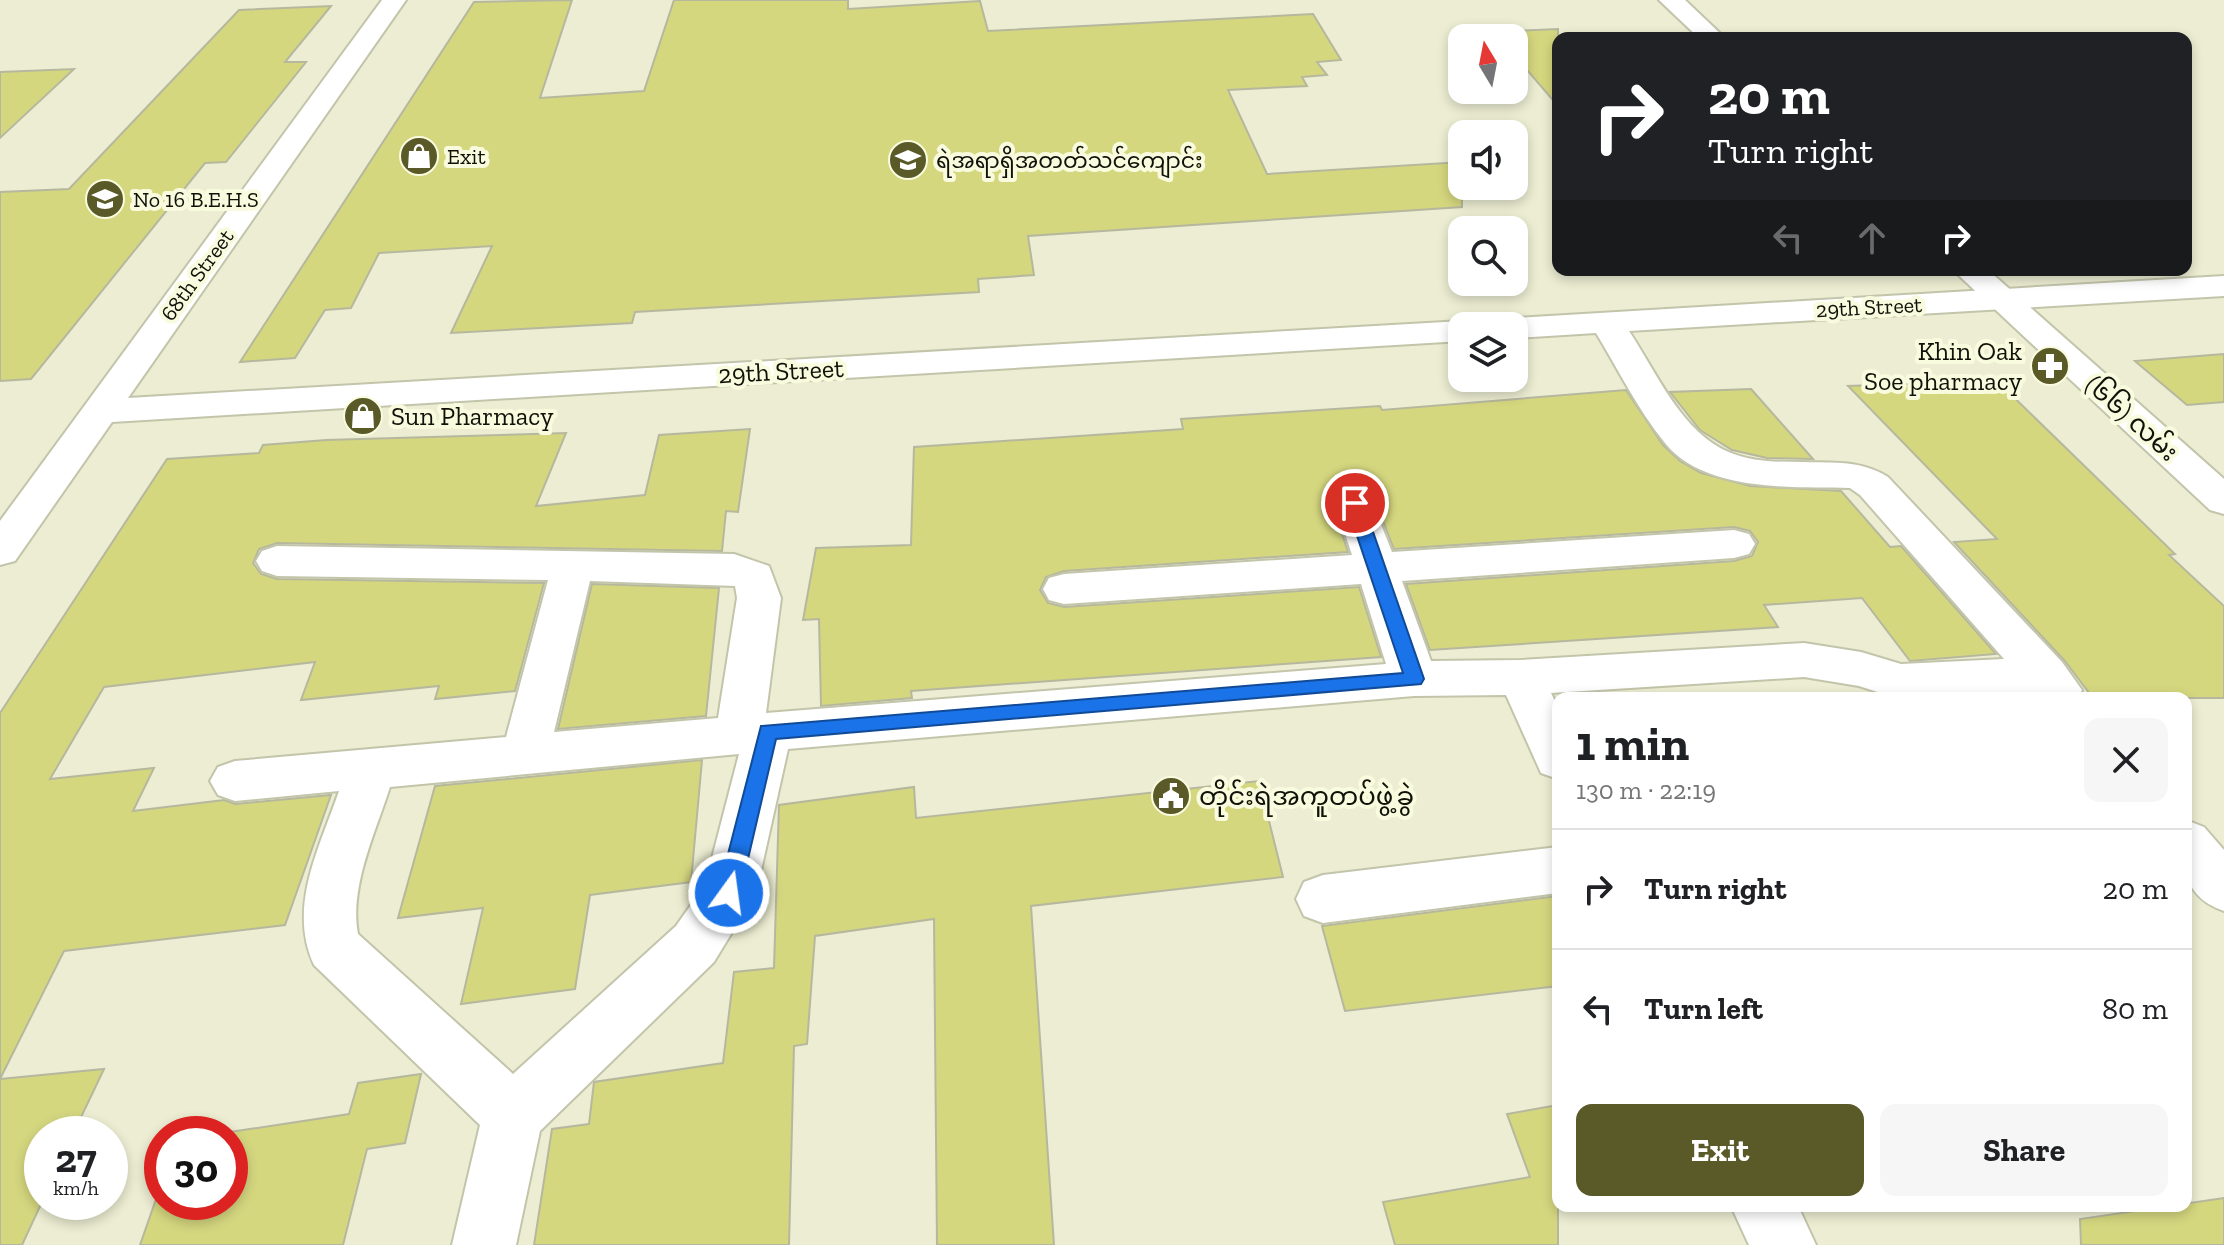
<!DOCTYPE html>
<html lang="en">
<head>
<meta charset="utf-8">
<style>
	:root { --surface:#fff; --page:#f6f6f6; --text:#202124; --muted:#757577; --line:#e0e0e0; --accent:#595a27 }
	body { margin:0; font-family:"Zilla Slab","Noto Sans Myanmar",serif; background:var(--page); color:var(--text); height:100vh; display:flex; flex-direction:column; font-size:30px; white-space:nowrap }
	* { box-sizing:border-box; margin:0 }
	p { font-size:26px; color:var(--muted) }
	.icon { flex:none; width:44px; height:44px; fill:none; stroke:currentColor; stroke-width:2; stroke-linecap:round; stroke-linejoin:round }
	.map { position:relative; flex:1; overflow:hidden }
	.details { position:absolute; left:1552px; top:692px; width:640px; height:520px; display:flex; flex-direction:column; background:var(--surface); border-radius:16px; box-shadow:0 4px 12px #0003 }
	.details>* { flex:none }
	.banner { position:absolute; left:1552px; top:32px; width:640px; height:244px; border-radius:16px; box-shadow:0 4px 12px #0003; background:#202124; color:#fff; overflow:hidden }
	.needle { width:52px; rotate:350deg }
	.fabs { position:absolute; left:1448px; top:24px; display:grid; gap:16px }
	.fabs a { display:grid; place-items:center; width:80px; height:80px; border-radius:16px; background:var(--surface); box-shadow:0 4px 12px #0003; font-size:40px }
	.speed { position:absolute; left:24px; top:1116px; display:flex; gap:16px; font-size:40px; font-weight:700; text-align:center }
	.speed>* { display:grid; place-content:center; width:104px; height:104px; border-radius:50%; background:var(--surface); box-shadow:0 4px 12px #0003; line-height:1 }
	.speed small { font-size:20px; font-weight:400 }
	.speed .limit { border:12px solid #d22; background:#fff; color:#111 }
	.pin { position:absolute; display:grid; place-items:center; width:68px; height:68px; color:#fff; margin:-34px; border:4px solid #fff; border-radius:50%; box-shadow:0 2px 8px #0007 }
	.me { position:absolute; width:88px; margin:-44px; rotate:14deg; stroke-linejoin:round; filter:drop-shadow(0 0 6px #0008) }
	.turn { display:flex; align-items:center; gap:28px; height:168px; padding:0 24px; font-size:36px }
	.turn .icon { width:104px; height:104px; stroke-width:2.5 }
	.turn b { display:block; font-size:56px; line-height:68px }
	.lanes { display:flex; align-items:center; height:76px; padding:0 24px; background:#0003; justify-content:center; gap:40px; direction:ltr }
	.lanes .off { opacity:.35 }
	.round { display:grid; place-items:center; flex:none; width:84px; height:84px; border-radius:16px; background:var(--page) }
	.headline { display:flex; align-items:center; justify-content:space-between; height:136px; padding:0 24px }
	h1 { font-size:48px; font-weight:800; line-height:60px }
	.button { display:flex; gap:16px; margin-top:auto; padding:16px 24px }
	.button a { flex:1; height:92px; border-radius:16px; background:var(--accent); color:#fff; font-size:32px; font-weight:800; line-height:92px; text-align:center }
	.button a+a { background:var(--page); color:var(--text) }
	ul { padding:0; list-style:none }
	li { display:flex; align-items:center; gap:24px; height:120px; padding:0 24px; border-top:2px solid var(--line) }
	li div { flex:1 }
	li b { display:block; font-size:30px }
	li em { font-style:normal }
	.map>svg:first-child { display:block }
	.building { fill:#d5d77f; stroke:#b6b89e; stroke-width:2 }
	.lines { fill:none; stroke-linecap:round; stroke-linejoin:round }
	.minor-casing { stroke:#c3c5ab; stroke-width:4 }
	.tertiary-casing { stroke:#c3c5ab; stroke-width:4 }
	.minor { fill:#fff; fill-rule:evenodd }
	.tertiary { fill:#fff; fill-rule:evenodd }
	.route { fill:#1a73e8; stroke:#114b97; stroke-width:2 }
	.labels { text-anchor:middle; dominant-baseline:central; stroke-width:8; stroke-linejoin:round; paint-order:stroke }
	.far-poi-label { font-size:22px; fill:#111108; stroke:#f9fbdf; text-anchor:start }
	.far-street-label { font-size:22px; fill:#111108; stroke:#f9fbdf }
	.poi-label { font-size:26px; fill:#111108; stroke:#f9fbdf; text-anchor:start }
	.street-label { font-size:26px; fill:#111108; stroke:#f9fbdf }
</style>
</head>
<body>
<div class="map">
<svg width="2224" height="1245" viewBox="0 0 2224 1245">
	<rect width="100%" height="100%" fill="#ecedd2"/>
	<g class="building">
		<polygon points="572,0 540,98 644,91 674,0 848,0 848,9 980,1 988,31 1313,14 1341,60 1317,62 1327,75 1302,77 1307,86 1228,90 1267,174 1462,162 1462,207 1028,236 1034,275 978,279 979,292 635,312 632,323 451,333 492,246 379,253 351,308 325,310 295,358 240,362 474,2"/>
		<polygon points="331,6 285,62 306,62 226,162 205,163 31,379 0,381 0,192 69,189 239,10"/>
		<polygon points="1558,29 1558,106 1514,55 1514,38 1500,38 1495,32"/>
		<polygon points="74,69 0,138 0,72"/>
		<polygon points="2224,354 2224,402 2187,405 2135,361"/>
		<polygon points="1997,381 2175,554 2169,555 2224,606 2224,698 2093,698 2064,660 1954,542 1997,539 1848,386"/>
		<polygon points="1751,389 1813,459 1767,458 1732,450 1700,430 1670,392"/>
		<polygon points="1626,390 1663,445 1680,461 1701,473 1750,486 1841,491 1890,547 1901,546 1996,654 1910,661 1862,598 1764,605 1778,627 1430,650 1406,584 1734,561 1752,556 1758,542 1750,531 1734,527 1394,549 1372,493 1354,487 1338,492 1332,504 1348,552 1064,571 1046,577 1040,590 1048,603 1064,607 1359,587 1381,657 911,691 912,698 821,706 819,619 803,620 816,548 911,545 914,447 1183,429 1181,419 1380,406 1382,410"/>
		<polygon points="750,429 738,512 726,511 722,551 277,543 259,549 253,563 261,574 277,579 544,583 515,691 435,699 439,686 301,700 315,662 104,687 50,779 154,768 133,811 224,800 235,804 331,795 285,925 64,951 0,1079 0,713 167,459 259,453 263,445 326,440 566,433 536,506 645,495 659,435"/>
		<polygon points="592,584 719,588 706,716 558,729"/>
		<polygon points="702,760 691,882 590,895 575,989 461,1004 483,908 398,918 435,786"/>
		<polygon points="1259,781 1283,877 1031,906 1054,1245 937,1245 934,919 815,936 807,1044 794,1046 789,1245 534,1245 552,1129 589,1124 594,1082 723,1063 734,972 774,968 779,805 914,787 916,818"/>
		<polygon points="1558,896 1558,986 1345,1011 1322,926"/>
		<polygon points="104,1069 73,1134 42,1134 42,1202 22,1245 0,1245 0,1079"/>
		<polygon points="421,1074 405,1143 367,1149 343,1245 140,1245 162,1182 162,1202 230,1202 230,1134 217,1134 349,1114 358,1083"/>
		<polygon points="1558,1105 1558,1245 1395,1245 1383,1202 1530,1177 1507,1114"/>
		<polygon points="2224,1198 2224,1245 2081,1245 2080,1219"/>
	</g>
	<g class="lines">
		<defs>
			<g id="minor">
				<polygon points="382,0 406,0 128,398 1462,321 1476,326 1462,326 1462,341 112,422 15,561 0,565 0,521"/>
				<path d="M2224,276v20l-595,35c28,42 53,103 102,122 22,9 49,9 73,9 31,1 57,-2 84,15l174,185 20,28 -4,8h-39l-6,-6 -137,6 -37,-12 -55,-9 -253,16 7,14v72l-17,-6 -35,-78 -92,1 -626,53 -32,144 -42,69 -174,169 -24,114h-64l28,-120 -166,-160c-27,-58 6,-118 25,-174l-104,10 -17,-6 -8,-14 8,-14 17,-6 271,-24 42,-157 -271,-4 -15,-5 -6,-10 6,-10 15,-5 457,8 35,12 12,32 -15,115 620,-49 -25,-80 -297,20 -15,-4 -6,-11 6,-11 15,-4 288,-19 -17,-52 6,-9 14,-4 14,4 23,58 342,-22 15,4 6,10 -6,10 -15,4 -332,23 29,80 90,-1 283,-17 57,9 40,12 103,-5 -144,-164 -10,-7c-57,-1 -146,4 -185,-45 -27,-33 -47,-74 -69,-110l-82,5v-12h-16l4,-5 12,-3zM590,581l145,5 2,12 -19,120 -164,14zM739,754l-34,131 -29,41 -163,148 -155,-140c-9,-47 18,-103 32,-147z"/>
				<path d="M2186,820l18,7 20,23v61c-47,-17 -38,-49 -38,-91z"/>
				<polygon points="1558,847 1558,893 1323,923 1304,916 1296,899 1304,882 1323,875"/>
				<polygon points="1731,1206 1798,1206 1816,1245 1749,1245"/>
			</g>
			<g id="tertiary">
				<polygon points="1659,0 1685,0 1725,38 1699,38"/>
				<polygon points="1953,270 1988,270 2224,479 2224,514 2210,510"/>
			</g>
		</defs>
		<use href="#minor" class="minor-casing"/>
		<use href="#tertiary" class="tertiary-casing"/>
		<use href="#minor" class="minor"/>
		<use href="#tertiary" class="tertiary"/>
	</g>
	<polygon class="route" points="1355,497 1363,503 1424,679 1421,684 776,739 740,893 736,899 729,902 721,899 718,893 761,726 1403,673 1346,503"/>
	<defs>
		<symbol id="shop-disc" viewBox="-11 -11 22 22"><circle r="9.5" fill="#595a27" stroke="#f9fbdf"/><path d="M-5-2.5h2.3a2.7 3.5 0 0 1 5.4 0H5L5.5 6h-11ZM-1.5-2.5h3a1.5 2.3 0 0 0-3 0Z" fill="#fff"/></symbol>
		<symbol id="university-disc" viewBox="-11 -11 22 22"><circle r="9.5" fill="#595a27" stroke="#f9fbdf"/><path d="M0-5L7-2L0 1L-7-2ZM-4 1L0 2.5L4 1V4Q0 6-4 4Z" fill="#fff"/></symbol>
		<symbol id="school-disc" viewBox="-11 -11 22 22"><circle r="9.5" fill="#595a27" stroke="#f9fbdf"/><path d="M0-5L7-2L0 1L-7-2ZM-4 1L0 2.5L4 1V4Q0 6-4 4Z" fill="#fff"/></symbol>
		<symbol id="pharmacy-disc" viewBox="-11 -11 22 22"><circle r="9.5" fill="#595a27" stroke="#f9fbdf"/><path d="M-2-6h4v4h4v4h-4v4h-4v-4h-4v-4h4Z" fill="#fff"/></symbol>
		<symbol id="civic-disc" viewBox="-11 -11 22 22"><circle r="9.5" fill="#595a27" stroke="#f9fbdf"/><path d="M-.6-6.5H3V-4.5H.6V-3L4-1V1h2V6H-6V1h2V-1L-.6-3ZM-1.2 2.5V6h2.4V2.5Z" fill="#fff"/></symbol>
	</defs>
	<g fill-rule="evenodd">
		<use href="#shop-disc" x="397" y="134" width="44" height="44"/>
		<use href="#university-disc" x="886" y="138" width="44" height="44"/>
		<use href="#school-disc" x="83" y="177" width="44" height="44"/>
		<use href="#pharmacy-disc" x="2028" y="344" width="44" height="44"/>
		<use href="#shop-disc" x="341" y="394" width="44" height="44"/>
		<use href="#civic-disc" x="1149" y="774" width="44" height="44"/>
	</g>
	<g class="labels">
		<g class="far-poi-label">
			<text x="447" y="156">Exit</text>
			<text x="936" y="160">ရဲအရာရှိအတတ်သင်ကျောင်း</text>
			<text x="133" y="199">No 16 B.E.H.S</text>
		</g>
		<g class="far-street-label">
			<text transform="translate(197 275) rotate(-54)">68th Street</text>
			<text transform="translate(1869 307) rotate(-3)">29th Street</text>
		</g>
		<g class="poi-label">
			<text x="2022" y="351" text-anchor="end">Khin Oak<tspan x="2022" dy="30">Soe pharmacy</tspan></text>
			<text x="391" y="416">Sun Pharmacy</text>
			<text x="1199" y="796">တိုင်းရဲအကူတပ်ဖွဲ့ခွဲ</text>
		</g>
		<g class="street-label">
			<text transform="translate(781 371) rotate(-3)">29th Street</text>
			<text transform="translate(2132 418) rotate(42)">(၆၆) လမ်း</text>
		</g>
	</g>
</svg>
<div class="fabs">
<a><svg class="needle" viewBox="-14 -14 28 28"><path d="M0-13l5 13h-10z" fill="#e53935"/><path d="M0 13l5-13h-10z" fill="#757577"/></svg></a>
<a><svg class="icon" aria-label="sound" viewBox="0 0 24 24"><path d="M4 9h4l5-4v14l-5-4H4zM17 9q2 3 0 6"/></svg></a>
<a><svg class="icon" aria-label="search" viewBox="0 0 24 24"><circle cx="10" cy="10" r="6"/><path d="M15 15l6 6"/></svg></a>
<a><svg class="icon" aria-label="layers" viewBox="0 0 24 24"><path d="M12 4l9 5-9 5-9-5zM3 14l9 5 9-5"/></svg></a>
</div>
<div class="speed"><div>27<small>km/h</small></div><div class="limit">30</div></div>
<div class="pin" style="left:1355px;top:503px;background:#d93025"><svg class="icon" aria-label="arrive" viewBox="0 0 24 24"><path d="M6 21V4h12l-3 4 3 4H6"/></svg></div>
<svg class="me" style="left:729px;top:893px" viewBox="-20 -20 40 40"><circle r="17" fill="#1a73e8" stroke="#fff" stroke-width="3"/><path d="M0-11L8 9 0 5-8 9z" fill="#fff"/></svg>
<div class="banner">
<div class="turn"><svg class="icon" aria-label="right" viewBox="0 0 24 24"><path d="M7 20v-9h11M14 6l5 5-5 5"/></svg><div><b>20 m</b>Turn right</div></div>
<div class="lanes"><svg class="icon off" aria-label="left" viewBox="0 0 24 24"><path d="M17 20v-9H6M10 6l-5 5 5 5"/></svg><svg class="icon off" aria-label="ahead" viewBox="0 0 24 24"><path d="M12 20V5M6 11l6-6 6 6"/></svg><svg class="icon" aria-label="right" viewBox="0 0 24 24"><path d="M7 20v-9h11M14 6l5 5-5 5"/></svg></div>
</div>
<section class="details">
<div class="headline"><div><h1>1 min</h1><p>130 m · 22:19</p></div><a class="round"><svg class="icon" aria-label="close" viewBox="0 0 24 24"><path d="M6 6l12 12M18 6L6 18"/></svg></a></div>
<ul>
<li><svg class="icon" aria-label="right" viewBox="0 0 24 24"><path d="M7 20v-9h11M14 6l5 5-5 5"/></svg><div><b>Turn right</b></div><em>20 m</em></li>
<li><svg class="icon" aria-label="left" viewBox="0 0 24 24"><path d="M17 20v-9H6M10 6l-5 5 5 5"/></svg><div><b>Turn left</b></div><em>80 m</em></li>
</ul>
<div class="button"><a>Exit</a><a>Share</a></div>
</section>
</div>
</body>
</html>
